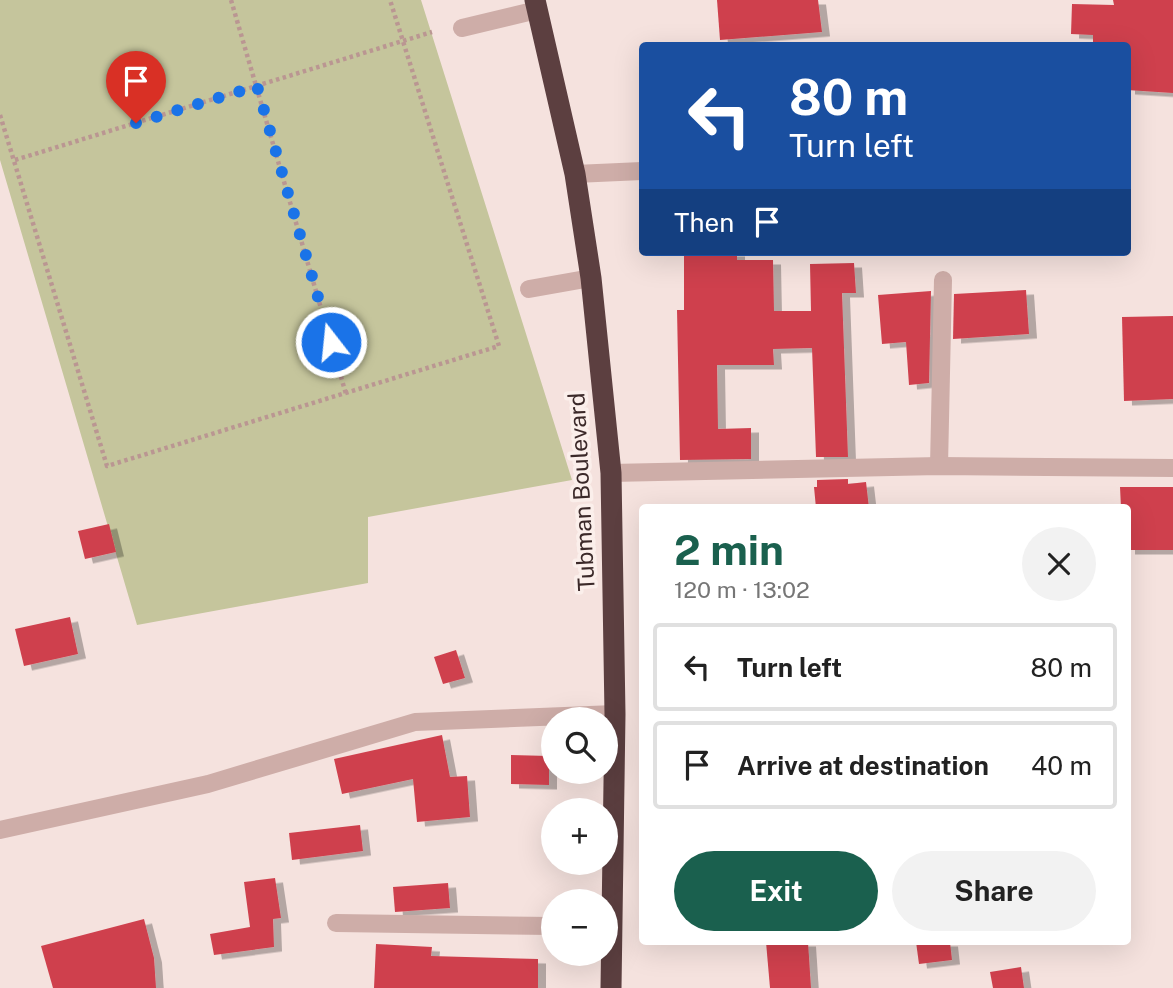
<!DOCTYPE html>
<html lang="en">
<head>
<meta charset="utf-8">
<style>
	:root { --surface:#fff; --page:#f2f2f2; --text:#222; --muted:#767676; --line:#e0e0e0; --accent:#1a604e }
	body { margin:0; font-family:"Public Sans",sans-serif; background:var(--page); color:var(--text); height:100vh; display:flex; flex-direction:column; font-size:26px; white-space:nowrap }
	* { box-sizing:border-box; margin:0 }
	p { font-size:23px; color:var(--muted) }
	.icon { flex:none; width:38px; height:38px; fill:none; stroke:currentColor; stroke-width:2; stroke-linecap:round; stroke-linejoin:round }
	.map { position:relative; flex:1; overflow:hidden }
	.sheet { position:absolute; left:639px; top:504px; width:492px; height:441px; display:flex; flex-direction:column; background:var(--surface); border-radius:7px; box-shadow:0 7px 28px #0002 }
	.sheet>* { flex:none }
	.guide { position:absolute; left:639px; top:42px; width:492px; height:214px; border-radius:7px; box-shadow:0 7px 28px #0002; background:#1a4fa0; color:#fff; overflow:hidden }
	.controls { position:absolute; left:541px; top:707px; display:grid; gap:14px }
	.controls a { display:grid; place-items:center; width:77px; height:77px; border-radius:50%; background:var(--surface); box-shadow:0 7px 28px #0002; font-size:35px }
	.pin { position:absolute; display:grid; place-items:center; width:60px; height:60px; color:#fff; margin:-72px -30px; border-radius:50% 50% 50% 0; rotate:-45deg; box-shadow:0 0 7px #0007 }
	.pin .icon { rotate:45deg }
	.me { position:absolute; width:77px; margin:-38px; rotate:344deg; stroke-linejoin:round; filter:drop-shadow(0 0 5px #0008) }
	.turn { display:flex; align-items:center; gap:24px; height:147px; padding:0 35px; font-size:32px }
	.turn .icon { width:91px; height:91px; stroke-width:2.5 }
	.turn b { display:block; font-size:49px; line-height:60px }
	.then { display:flex; align-items:center; height:66px; padding:0 35px; background:#0003; gap:14px; font-size:26px }
	.round { display:grid; place-items:center; flex:none; width:74px; height:74px; border-radius:37px; background:var(--page) }
	.overview { display:flex; align-items:center; justify-content:space-between; height:119px; padding:0 35px }
	h1 { font-size:42px; font-weight:700; line-height:52px; color:var(--accent) }
	.button { display:flex; gap:14px; margin-top:auto; padding:14px 35px }
	.button a { flex:1; height:80px; border-radius:42px; background:var(--accent); color:#fff; font-size:28px; font-weight:700; line-height:80px; text-align:center }
	.button a+a { background:var(--page); color:var(--text) }
	ul { padding:0; list-style:none }
	li { display:flex; align-items:center; gap:21px; height:88px; margin:0 14px 10px; padding:0 21px; border:4px solid var(--line); border-radius:7px }
	li div { flex:1 }
	li b { display:block; font-size:26px }
	li em { font-style:normal }
	.map>svg:first-child { display:block }
	.green { fill:#c5c59c }
	.building { fill:#cf414e; filter:url(#shadow) }
	.lines { fill:none; stroke-linecap:round; stroke-linejoin:round }
	.path { stroke:#ba9692; stroke-width:4.5; stroke-dasharray:3.5 3.5; stroke-linecap:butt }
	.minor { stroke:#ceada8; stroke-width:18 }
	.highway { stroke:#5c3f40; stroke-width:21 }
	.route { stroke:#1a73e8; stroke-width:12; stroke-dasharray:0 21.6 }
	.labels { text-anchor:middle; dominant-baseline:central; stroke-width:7; stroke-linejoin:round; paint-order:stroke }
	.street-label { font-size:23px; fill:#3b2929; stroke:#fbefeb }
</style>
</head>
<body>
<div class="map">
<svg width="1173" height="988" viewBox="0 0 1173 988">
	<defs>
		<filter id="shadow"><feDropShadow dx="8" dy="4.5" stdDeviation="0" flood-color="#0004"/></filter>
	</defs>
	<rect width="100%" height="100%" fill="#f5e2de"/>
	<polygon class="green" points="0,0 421,0 572,480 368,517 368,583 137,625 0,160"/>
	<g class="building">
		<polygon points="717,0 818,0 822,32 720,40"/>
		<polygon points="1113,0 1173,0 1173,93 1127,90 1127,46 1093,46 1093,35 1071,34 1072,4 1114,5"/>
		<polygon points="684,252 737,252 737,260 773,260 774,311 811,311 810,264 854,263 856,293 842,293 848,457 816,457 812,348 773,349 774,365 717,365 718,429 751,428 751,459 680,460 677,310 684,310"/>
		<polygon points="1026,290 1029,334 953,339 954,294"/>
		<polygon points="931,291 929,383 909,385 906,342 882,344 878,295"/>
		<polygon points="1173,316 1173,399 1124,401 1122,317"/>
		<polygon points="848,479 848,484 866,482 869,508 816,508 814,487 817,487 817,480"/>
		<polygon points="1120,487 1173,487 1173,550 1127,550 1127,508 1121,508"/>
		<polygon points="109,524 116,552 85,559 78,531"/>
		<polygon points="70,617 78,654 24,666 15,629"/>
		<polygon points="456,650 465,678 443,684 434,657"/>
		<polygon points="442,735 450,777 467,776 470,817 417,822 413,779 342,794 334,759"/>
		<polygon points="511,755 549,756 549,785 511,784"/>
		<polygon points="360,825 363,851 292,860 289,833"/>
		<polygon points="275,878 281,918 273,919 274,947 214,955 210,934 250,927 244,882"/>
		<polygon points="448,883 450,908 395,912 393,887"/>
		<polygon points="144,919 154,958 156,988 53,988 41,946"/>
		<polygon points="766,942 808,942 811,988 770,988"/>
		<polygon points="916,942 950,942 952,960 919,964"/>
		<polygon points="376,944 432,947 431,956 538,959 538,988 374,988"/>
		<polygon points="1021,967 1024,988 993,988 990,972"/>
	</g>
	<g class="lines">
		<g class="path">
			<polyline points="231,0 346,394"/>
			<polyline points="0,115 107,466 499,346 390,0"/>
			<polyline points="15,160 432,32"/>
		</g>
		<g class="minor">
			<polyline points="462,28 537,10"/>
			<polyline points="575,174 642,171"/>
			<polyline points="529,289 591,278"/>
			<polyline points="939,466 943,280"/>
			<polyline points="611,473 939,466 1173,468"/>
			<polyline points="0,830 208,784 415,722 615,714"/>
			<polyline points="336,923 553,926"/>
		</g>
		<polyline class="highway" points="535,0 575,174 591,278 611,473 615,714 611,988"/>
	</g>
	<g class="lines">
		<polyline class="route" points="136,123 257,86 331,342"/>
	</g>
	<g class="labels">
		<g class="street-label">
			<text transform="translate(581 492) rotate(-93)">Tubman Boulevard</text>
		</g>
	</g>
</svg>
<div class="controls">
<a><svg class="icon" aria-label="search" viewBox="0 0 24 24"><circle cx="10" cy="10" r="6"/><path d="M15 15l6 6"/></svg></a>
<a>+</a>
<a>−</a>
</div>
<div class="pin" style="left:136px;top:123px;background:#d93025"><svg class="icon" aria-label="arrive" viewBox="0 0 24 24"><path d="M6 21V4h12l-3 4 3 4H6"/></svg></div>
<svg class="me" style="left:331px;top:342px" viewBox="-20 -20 40 40"><circle r="17" fill="#1a73e8" stroke="#fff" stroke-width="3"/><path d="M0-11L8 9 0 5-8 9z" fill="#fff"/></svg>
<div class="guide">
<div class="turn"><svg class="icon" aria-label="left" viewBox="0 0 24 24"><path d="M17 20v-9H6M10 6l-5 5 5 5"/></svg><div><b>80 m</b>Turn left</div></div>
<div class="then">Then<svg class="icon" aria-label="arrive" viewBox="0 0 24 24"><path d="M6 21V4h12l-3 4 3 4H6"/></svg></div>
</div>
<section class="sheet">
<div class="overview"><div><h1>2 min</h1><p>120 m · 13:02</p></div><a class="round"><svg class="icon" aria-label="close" viewBox="0 0 24 24"><path d="M6 6l12 12M18 6L6 18"/></svg></a></div>
<ul>
<li><svg class="icon" aria-label="left" viewBox="0 0 24 24"><path d="M17 20v-9H6M10 6l-5 5 5 5"/></svg><div><b>Turn left</b></div><em>80 m</em></li>
<li><svg class="icon" aria-label="arrive" viewBox="0 0 24 24"><path d="M6 21V4h12l-3 4 3 4H6"/></svg><div><b>Arrive at destination</b></div><em>40 m</em></li>
</ul>
<div class="button"><a>Exit</a><a>Share</a></div>
</section>
</div>
</body>
</html>
